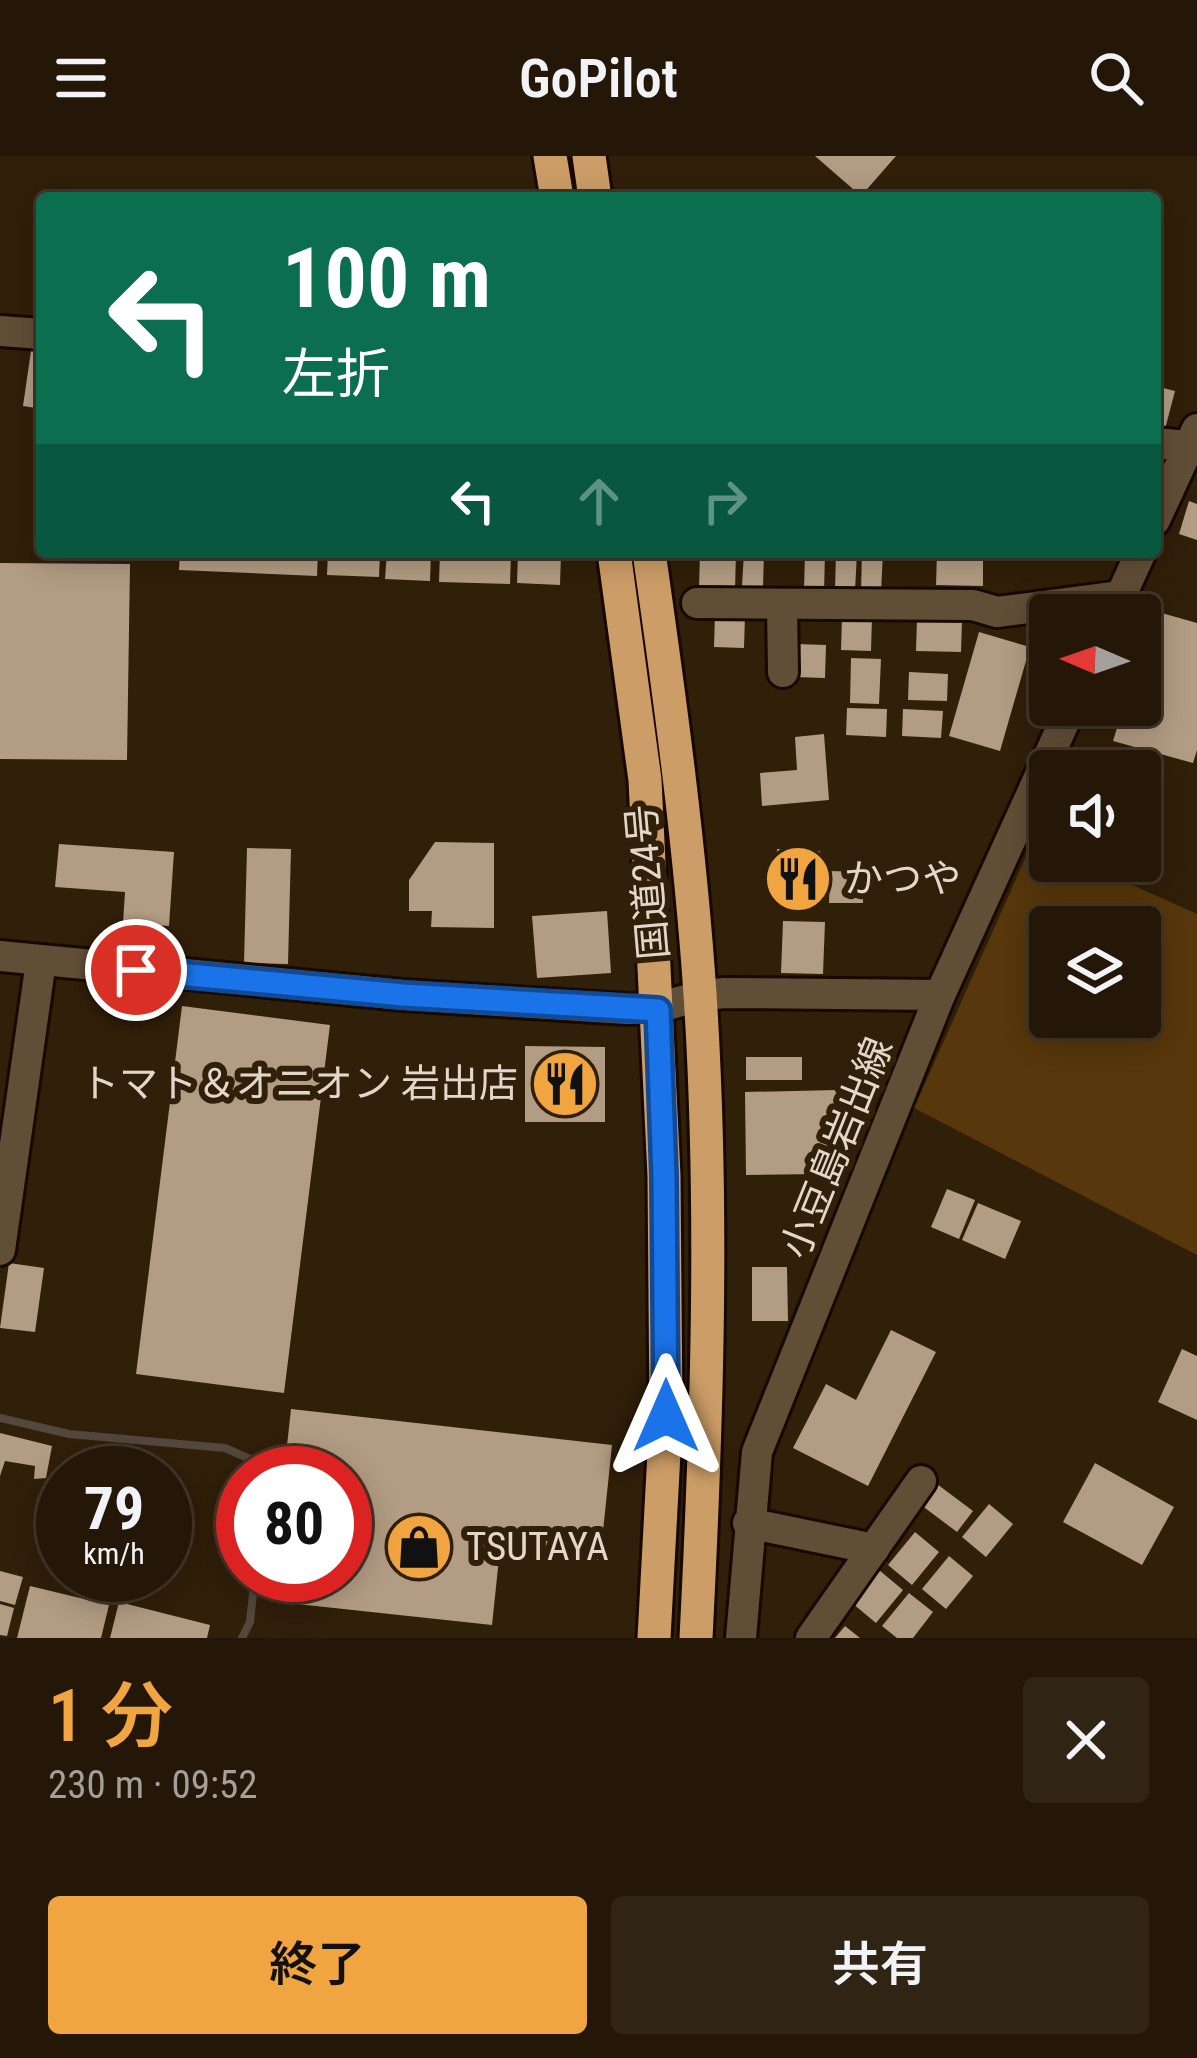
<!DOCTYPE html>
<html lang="ja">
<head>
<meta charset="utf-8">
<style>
	:root { --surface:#241707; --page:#302415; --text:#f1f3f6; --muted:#a39f9b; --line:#413628; --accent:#f1a540 }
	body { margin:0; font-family:"Roboto Condensed","Noto Sans JP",sans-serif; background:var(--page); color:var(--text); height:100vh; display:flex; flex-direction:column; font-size:45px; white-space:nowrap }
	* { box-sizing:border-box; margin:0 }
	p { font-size:39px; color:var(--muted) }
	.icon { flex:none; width:66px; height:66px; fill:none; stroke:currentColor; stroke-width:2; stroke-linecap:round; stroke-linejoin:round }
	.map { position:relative; height:1482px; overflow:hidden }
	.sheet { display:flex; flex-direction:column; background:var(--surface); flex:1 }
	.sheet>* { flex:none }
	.hud { position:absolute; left:36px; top:36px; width:1125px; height:366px; border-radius:12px; box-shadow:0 6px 30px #0003,0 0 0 3px var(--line); background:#0b6e4f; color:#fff; overflow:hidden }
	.needle { width:78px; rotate:272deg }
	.fabs { position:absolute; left:1029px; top:438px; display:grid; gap:24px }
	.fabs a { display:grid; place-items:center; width:132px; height:132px; border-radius:12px; background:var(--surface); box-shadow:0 6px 30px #0003,0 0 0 3px var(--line); font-size:60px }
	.speed { position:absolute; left:36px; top:1290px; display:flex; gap:24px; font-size:60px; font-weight:700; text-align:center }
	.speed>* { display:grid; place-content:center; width:156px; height:156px; border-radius:50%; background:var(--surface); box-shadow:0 6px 30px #0003,0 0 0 3px var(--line); line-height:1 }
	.speed small { font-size:30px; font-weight:400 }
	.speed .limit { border:18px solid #d22; background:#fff; color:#111 }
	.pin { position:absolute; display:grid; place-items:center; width:102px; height:102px; color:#fff; margin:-51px; border:6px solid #fff; border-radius:50%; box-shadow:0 3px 12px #0007 }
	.me { position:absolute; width:132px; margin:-66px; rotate:0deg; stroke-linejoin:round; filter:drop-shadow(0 0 9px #0008) }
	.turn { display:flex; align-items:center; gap:42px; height:252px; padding:0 48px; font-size:54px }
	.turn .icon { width:156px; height:156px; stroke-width:2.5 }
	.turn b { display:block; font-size:84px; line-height:102px }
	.lanes { display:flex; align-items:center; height:114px; padding:0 48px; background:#0003; justify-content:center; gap:60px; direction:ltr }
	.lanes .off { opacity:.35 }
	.round { display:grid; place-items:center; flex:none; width:126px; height:126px; border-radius:12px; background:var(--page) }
	.headline { display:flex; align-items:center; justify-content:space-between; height:204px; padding:0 48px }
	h1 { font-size:72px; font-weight:600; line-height:90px; color:var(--accent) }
	.cta { display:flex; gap:24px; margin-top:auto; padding:24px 48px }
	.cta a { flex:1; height:138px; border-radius:12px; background:var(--accent); color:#111; font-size:48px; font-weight:600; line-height:138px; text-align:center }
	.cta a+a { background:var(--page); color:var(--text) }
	header { display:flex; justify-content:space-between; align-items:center; height:156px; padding:0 48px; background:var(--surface); font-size:54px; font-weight:600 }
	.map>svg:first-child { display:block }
	.green { fill:#57370b; fill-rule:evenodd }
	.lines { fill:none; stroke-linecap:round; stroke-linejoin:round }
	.stream { stroke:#54473d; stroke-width:8 }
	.building { fill:#b29c83 }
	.minor-casing { stroke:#170800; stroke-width:36 }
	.secondary-casing { stroke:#170800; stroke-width:36 }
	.trunk-casing { stroke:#170800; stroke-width:39 }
	.minor { stroke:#614e37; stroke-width:30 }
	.secondary { stroke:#614e37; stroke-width:30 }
	.trunk { stroke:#cc9d66; stroke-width:33 }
	.route-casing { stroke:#114b97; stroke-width:30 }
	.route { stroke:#1a73e8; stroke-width:21 }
	.labels { text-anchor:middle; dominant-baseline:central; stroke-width:12; stroke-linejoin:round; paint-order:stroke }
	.poi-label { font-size:39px; fill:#e2d7ca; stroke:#301f09; text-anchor:start }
	.street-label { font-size:39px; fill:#e2d7ca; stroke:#301f09 }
</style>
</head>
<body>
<header><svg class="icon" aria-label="menu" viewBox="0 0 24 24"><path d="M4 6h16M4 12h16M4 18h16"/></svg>GoPilot<svg class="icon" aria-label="search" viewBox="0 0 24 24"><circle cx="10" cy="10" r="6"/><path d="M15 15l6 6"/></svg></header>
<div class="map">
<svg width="1197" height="1482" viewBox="0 0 1197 1482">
	<rect width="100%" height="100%" fill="#301f09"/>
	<path class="green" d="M1033,685l17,7v13h29l118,53v341l-283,-147zM1050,771h90v90h-90z"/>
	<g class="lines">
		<g class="stream">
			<polyline points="0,1262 69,1278 225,1292 252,1304 262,1317"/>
			<polyline points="242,1482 250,1466 255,1419"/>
		</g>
	</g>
	<g class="building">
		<polygon points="815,0 896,0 861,40"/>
		<polygon points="31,195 42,197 42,253 23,250"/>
		<polygon points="1155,230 1175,235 1165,273 1155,270"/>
		<polygon points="1189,345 1197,348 1197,384 1179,378"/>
		<polygon points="180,396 318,396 317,420 179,414"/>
		<polygon points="328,396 380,396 379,421 327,419"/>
		<polygon points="387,396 431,396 430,425 385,423"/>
		<polygon points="440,396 511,396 510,428 439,426"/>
		<polygon points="518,396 561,396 560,429 517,427"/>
		<polygon points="700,396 736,396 735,434 699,434"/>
		<polygon points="744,396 764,396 763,431 742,430"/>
		<polygon points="805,396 825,396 824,436 804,435"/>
		<polygon points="836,396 857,396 855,435 835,435"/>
		<polygon points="862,396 883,397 881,436 861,436"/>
		<polygon points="937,396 996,396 996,401 983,400 983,430 936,429"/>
		<polygon points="0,407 130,408 127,604 0,603"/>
		<polygon points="1151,454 1197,467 1197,594 1193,607 1113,585 1124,549 1140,549 1140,491"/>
		<polygon points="715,458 745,459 744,492 714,491"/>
		<polygon points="842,461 872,462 871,495 841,494"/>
		<polygon points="917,462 962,464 961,496 916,495"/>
		<polygon points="979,476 1030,491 1000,595 949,580"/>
		<polygon points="797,488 826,489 825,522 795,521"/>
		<polygon points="851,502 881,503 879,548 850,547"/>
		<polygon points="909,516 948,518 947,545 908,544"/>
		<polygon points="847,552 887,553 886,581 846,579"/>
		<polygon points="903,553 943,555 941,582 902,580"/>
		<polygon points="824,578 829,644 762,650 760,617 797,614 795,581"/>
		<polygon points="435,686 494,687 494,772 431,771 432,755 409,755 409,724"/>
		<polygon points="59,688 174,696 169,770 123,767 125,736 55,731"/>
		<polygon points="247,692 291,693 288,808 244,807"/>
		<polygon points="777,693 820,695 819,746 776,745"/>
		<polygon points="830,715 863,716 863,747 829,747"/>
		<polygon points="607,755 611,817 537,822 532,760"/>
		<polygon points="783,765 825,766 823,818 781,817"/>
		<polygon points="182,850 330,869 284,1237 136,1218"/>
		<polygon points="525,890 605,891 605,966 525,966"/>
		<rect x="746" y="901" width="56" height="23"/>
		<polygon points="837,934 838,1006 818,1006 818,1018 746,1019 745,936"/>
		<polygon points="947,1033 975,1044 959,1083 931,1071"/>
		<polygon points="978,1047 1021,1065 1005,1103 962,1084"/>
		<polygon points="9,1107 44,1112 35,1176 0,1172"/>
		<polygon points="752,1111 787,1111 788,1165 752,1165"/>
		<polygon points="891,1174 936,1196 868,1330 793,1292 826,1228 856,1244"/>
		<polygon points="1182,1193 1197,1200 1197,1264 1158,1246"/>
		<polygon points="291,1253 612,1289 600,1404 500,1393 492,1469 269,1445 272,1419 345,1419 345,1317 284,1317"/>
		<polygon points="0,1277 52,1290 46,1322 34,1323 35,1310 5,1305 0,1320"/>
		<polygon points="1095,1307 1174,1351 1142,1409 1063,1366"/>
		<polygon points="937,1328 973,1355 957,1376 921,1349"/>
		<polygon points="989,1348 1013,1368 986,1401 962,1381"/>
		<polygon points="915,1376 939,1396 912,1429 888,1409"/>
		<polygon points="949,1400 973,1420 946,1453 922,1433"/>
		<polygon points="879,1414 903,1434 876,1467 852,1447"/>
		<polygon points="0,1415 23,1421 15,1449 0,1445"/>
		<polygon points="30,1430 109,1449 101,1482 17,1482"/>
		<polygon points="909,1437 933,1456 913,1482 897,1482 882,1470"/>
		<polygon points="119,1446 210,1469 207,1482 110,1482"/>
		<polygon points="0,1448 14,1452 7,1480 0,1479"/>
		<polygon points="845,1470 860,1482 835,1482"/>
	</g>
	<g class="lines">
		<defs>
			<g id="minor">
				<polyline points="0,175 42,178"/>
				<polyline points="1155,287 1188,290"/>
				<polyline points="697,447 973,449 997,456 1121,440"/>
				<polyline points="782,448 783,516"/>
				<path d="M0,800l403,39 224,14c39,1 60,-13 97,-16l216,2"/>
				<polyline points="0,1094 41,805"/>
				<polyline points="748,1367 874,1393"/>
				<polyline points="811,1482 921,1325"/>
			</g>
			<g id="secondary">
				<polyline points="1155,364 1197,273"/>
				<polyline points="1112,459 1141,396"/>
				<polyline points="741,1482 757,1296 940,839 1072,549"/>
			</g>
			<g id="trunk">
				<polyline points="550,0 557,42"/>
				<polyline points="589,0 595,42"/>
				<polyline points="614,396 645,624 664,1020 666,1260 654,1482"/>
				<path d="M649,396c21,147 41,294 51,442 14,215 7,429 -4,644"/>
			</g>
		</defs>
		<use href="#minor" class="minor-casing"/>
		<use href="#secondary" class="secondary-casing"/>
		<use href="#trunk" class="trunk-casing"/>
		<use href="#minor" class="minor"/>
		<use href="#secondary" class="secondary"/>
		<use href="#trunk" class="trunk"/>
	</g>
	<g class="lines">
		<defs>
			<polyline id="route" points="136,814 403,839 658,854 664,1020 666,1260"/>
		</defs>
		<use href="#route" class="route-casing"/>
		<use href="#route" class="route"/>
	</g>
	<defs>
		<symbol id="restaurant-disc" viewBox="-11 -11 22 22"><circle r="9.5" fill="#f1a540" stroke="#301f09"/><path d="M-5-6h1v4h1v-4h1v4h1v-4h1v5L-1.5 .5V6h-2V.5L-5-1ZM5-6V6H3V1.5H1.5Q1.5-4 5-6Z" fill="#111"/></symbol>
		<symbol id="shop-disc" viewBox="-11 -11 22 22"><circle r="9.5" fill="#f1a540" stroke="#301f09"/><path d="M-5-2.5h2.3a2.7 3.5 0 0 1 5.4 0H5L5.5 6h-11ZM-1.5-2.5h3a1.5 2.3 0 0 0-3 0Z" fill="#111"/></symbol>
	</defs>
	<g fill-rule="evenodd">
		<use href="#restaurant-disc" x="760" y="685" width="76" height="76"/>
		<use href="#restaurant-disc" x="527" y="890" width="76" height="76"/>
		<use href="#shop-disc" x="381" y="1353" width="76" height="76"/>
	</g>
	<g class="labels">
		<g class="poi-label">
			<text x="844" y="723">かつや</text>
			<text x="518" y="928" text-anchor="end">トマト＆オニオン 岩出店</text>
			<text x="466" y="1391">TSUTAYA</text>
		</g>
		<g class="street-label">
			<text transform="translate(648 726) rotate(-95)">国道24号</text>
			<text transform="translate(837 992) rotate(-68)">小豆島岩出線</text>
		</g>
	</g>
</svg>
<div class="fabs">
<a><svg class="needle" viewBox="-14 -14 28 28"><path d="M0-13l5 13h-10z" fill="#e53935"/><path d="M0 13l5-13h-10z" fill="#a39f9b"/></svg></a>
<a><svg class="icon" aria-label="sound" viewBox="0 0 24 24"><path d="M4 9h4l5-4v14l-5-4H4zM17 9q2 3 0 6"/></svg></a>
<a><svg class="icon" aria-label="layers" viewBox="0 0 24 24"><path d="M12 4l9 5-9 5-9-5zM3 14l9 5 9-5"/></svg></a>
</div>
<div class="speed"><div>79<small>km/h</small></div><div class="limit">80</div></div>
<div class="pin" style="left:136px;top:814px;background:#d93025"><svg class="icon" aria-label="arrive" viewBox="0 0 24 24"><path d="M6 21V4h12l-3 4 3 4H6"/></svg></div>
<svg class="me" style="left:666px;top:1260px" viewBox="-20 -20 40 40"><path d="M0-17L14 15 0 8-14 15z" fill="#1a73e8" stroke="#fff" stroke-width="4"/></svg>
<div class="hud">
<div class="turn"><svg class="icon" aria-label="left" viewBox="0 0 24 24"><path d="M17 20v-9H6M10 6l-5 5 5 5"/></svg><div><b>100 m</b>左折</div></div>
<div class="lanes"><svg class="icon" aria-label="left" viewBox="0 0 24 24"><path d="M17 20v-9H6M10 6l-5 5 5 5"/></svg><svg class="icon off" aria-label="ahead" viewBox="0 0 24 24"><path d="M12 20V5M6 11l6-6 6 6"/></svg><svg class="icon off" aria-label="right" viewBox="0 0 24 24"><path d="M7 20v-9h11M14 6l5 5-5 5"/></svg></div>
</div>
</div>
<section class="sheet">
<div class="headline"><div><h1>1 分</h1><p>230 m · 09:52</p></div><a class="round"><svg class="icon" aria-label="close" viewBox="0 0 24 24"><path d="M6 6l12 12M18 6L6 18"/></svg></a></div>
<div class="cta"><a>終了</a><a>共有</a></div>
</section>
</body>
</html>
